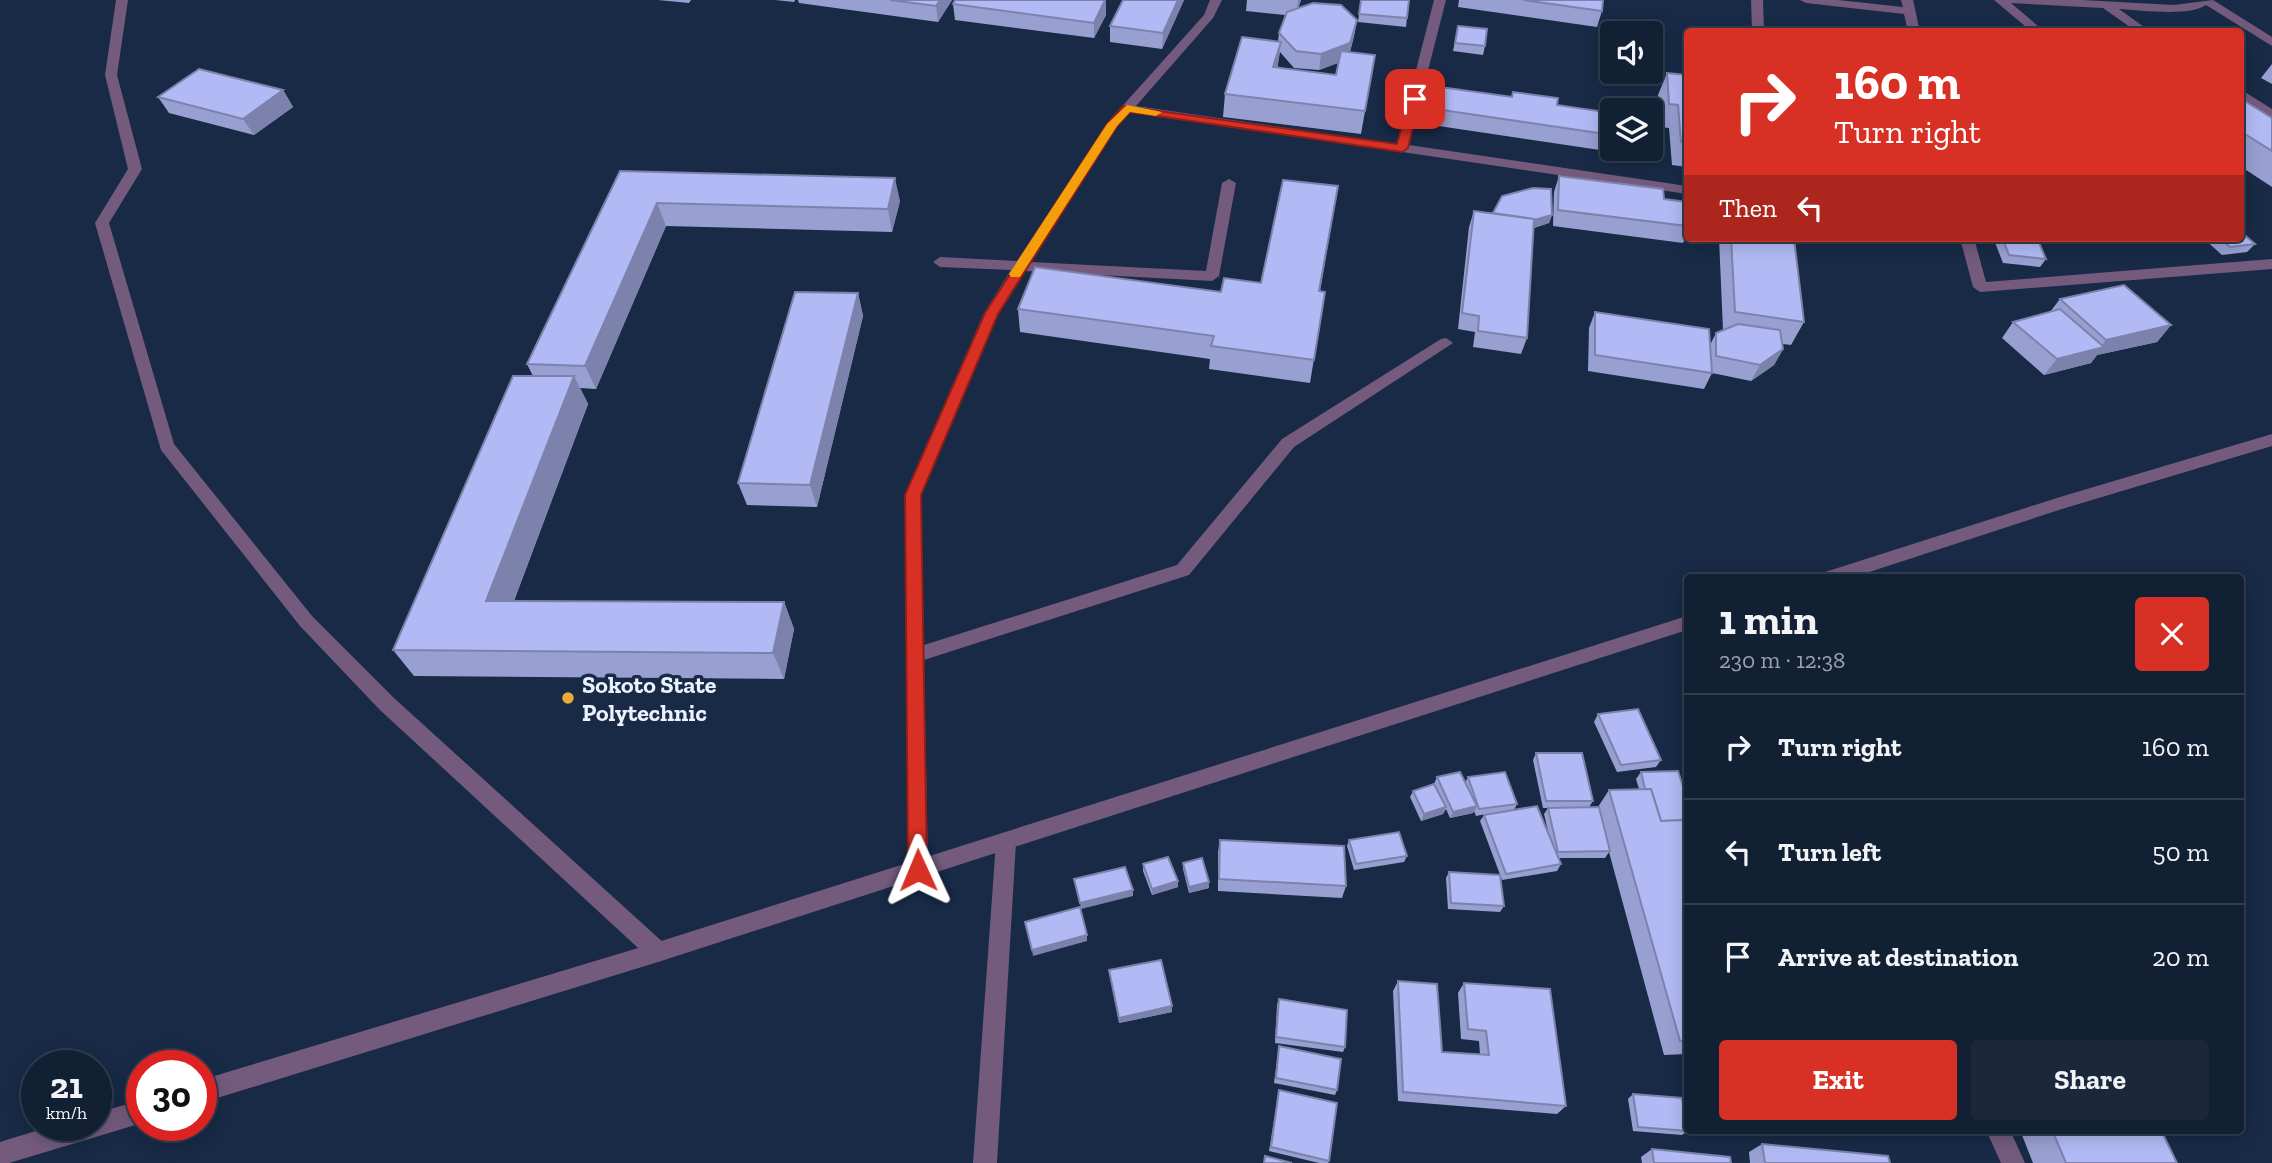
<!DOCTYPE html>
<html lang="en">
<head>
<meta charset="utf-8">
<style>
	:root { --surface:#122034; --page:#1b283c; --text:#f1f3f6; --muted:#9ca3ac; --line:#313e4f; --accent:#d93025 }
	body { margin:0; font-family:"Zilla Slab",serif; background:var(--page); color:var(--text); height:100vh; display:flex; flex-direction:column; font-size:26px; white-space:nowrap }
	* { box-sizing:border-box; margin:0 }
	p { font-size:23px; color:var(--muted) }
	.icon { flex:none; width:38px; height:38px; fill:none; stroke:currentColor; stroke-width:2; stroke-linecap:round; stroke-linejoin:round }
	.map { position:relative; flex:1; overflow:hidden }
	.drawer { position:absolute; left:1684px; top:574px; width:560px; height:560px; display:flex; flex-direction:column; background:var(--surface); border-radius:7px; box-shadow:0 4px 18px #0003,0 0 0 2px var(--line) }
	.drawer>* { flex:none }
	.top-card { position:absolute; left:1684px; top:28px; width:560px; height:214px; border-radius:7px; box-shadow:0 4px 18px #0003,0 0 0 2px var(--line); background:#d93025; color:#fff; overflow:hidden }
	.tools { position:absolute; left:1600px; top:21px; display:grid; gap:14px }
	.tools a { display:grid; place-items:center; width:63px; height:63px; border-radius:7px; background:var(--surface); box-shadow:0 4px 18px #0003,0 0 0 2px var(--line); font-size:35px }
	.speed { position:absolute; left:21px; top:1050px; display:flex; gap:14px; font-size:35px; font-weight:700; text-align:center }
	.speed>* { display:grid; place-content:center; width:91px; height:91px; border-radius:50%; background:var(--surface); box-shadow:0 4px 18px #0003,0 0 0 2px var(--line); line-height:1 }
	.speed small { font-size:18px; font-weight:400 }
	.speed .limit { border:10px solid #d22; background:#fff; color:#111 }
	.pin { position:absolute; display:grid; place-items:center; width:60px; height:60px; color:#fff; margin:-30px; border-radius:14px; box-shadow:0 4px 10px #0006 }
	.me { position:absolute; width:77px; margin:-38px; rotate:359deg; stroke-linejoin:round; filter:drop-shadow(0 0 5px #0008) }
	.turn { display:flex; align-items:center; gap:24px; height:147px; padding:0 35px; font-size:32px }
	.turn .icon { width:91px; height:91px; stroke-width:2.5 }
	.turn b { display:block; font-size:49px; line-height:60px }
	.then { display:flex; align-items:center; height:66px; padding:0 35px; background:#0003; gap:14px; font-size:26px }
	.round { display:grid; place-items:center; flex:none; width:74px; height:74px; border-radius:7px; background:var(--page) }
	.head { display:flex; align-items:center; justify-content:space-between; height:119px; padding:0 35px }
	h1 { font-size:42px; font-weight:700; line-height:52px }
	.action { display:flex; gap:14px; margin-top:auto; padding:14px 35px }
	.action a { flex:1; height:80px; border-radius:7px; background:var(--accent); color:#fff; font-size:28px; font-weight:700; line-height:80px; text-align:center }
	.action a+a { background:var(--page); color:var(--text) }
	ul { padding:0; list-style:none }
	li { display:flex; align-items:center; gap:21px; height:105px; padding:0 35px; border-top:2px solid var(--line) }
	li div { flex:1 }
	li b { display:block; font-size:26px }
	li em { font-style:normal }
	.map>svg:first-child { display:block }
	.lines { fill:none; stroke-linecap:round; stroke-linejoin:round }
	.minor { fill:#745b7d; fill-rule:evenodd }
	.tertiary { fill:#745b7d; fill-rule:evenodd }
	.wall { fill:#98a0d2; fill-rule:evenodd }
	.shaded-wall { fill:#7c82ab }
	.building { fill:#b1baf4; stroke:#7c82ab; stroke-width:2 }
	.route { fill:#d93025; stroke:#8d1f18; stroke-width:2 }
	.slow { fill:#f59e0b }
	.poi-dot { fill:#eaaa39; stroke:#182a46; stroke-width:2.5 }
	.labels { text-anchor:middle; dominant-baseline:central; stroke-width:7; stroke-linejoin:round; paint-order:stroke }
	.poi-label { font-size:24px; font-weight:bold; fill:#ebf2fd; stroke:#182a46; text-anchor:start }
</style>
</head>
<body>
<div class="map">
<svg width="2272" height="1163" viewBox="0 0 2272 1163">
	<rect width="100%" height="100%" fill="#182a46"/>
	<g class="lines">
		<g class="minor">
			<polygon points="116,0 128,0 117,75 142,169 109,223 174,444 312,616 394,698 666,945 669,952 666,959 658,962 650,959 380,710 300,626 161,450 95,223 128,169 105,75"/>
			<polygon points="1210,0 1222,0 1213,18 1136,106 1397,144 1434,0 1446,0 1409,145 1687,186 1687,194 1130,112 1118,126 1031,262 1206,271 1222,183 1229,179 1236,183 1219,276 1212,281 1025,271 998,313 921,495 924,645 1177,565 1282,439 1441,339 1446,338 1453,343 1294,447 1189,575 924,660 928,870 925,877 918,880 911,877 908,870 905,495 984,313 1011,270 940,267 933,262 940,257 1017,261 1109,121 1204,15"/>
			<polygon points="1751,0 1763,0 1764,32 1752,32"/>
			<polygon points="1800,0 1838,0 1903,7 1901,0 1913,0 1920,32 1908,32 1904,14 1806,3"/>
			<path d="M1994,0h88l92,5 39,-5 59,37v9l-66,-41c-17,12 -66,5 -87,4l32,23h-14l-34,-24 -92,-5 34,29h-13z"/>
			<polygon points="2240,89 2272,109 2272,119 2240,99"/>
			<polygon points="1960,238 1974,238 1986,282 2272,259 2272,269 1980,292 1973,287"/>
			<polygon points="1006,833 1013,835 1016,842 997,1163 973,1163 996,842 999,835"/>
			<polygon points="1986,1130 2010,1130 2025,1163 2001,1163"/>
		</g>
		<g class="tertiary">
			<polygon points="2272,434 2272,446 2062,509 1851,578 1820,578 1822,573 2060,497"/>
			<polygon points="1687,616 1687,630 658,962 201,1103 201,1080 658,942"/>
			<polygon points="142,1100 142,1123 9,1163 0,1163 0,1142 55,1125 96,1125 96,1113"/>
		</g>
	</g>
	<g class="wall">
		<polygon points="658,0 691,0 689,3"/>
		<polygon points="775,0 795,0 794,2"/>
		<polygon points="798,0 952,0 938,22 799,3"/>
		<polygon points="1184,0 1162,49 1110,42 1110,26"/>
		<path d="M1247,0h54l-3,8 59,12 -3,16 -4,16 25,3 -14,79 -138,-17 2,-23 53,-52 1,-9 6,-18 -39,-4zM1280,52l14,16 25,2 19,-7 -2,12 -59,-7z"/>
		<polygon points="1361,0 1407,18 1406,27 1358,22"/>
		<polygon points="1459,0 1603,0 1602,11 1597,27 1458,7"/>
		<polygon points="953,4 1106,15 1094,38 955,20"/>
		<polygon points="1458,26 1485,46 1483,55 1453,51"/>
		<polygon points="2272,64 2272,84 2261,78"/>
		<polygon points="1667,73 1687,75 1687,167 1672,165 1669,128 1660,127 1658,95"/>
		<polygon points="1440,87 1612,113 1612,149 1629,149 1627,154 1432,125"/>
		<polygon points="283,90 293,107 254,135 169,113 158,97"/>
		<polygon points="2240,98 2272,118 2272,187 2240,166"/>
		<polygon points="620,171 900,201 892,232 666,226 596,389 580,388 588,404 514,601 784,602 794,629 784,679 414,676 393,650 533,376 527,364"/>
		<polygon points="1559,176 1664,199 1687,202 1687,233 1683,243 1553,226 1554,192"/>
		<polygon points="1334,209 1320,291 1325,292 1310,383 1209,369 1210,359 1020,332 1018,309 1221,292 1261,283"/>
		<polygon points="1474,211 1493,213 1552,215 1549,223 1534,228 1527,338 1521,354 1473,347 1475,332 1458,329 1469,227"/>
		<polygon points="1719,238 1794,238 1804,322 1791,345 1783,344 1783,349 1774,365 1751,381 1712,373 1704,389 1588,371 1589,328 1595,312 1710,345 1716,333 1723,330"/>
		<polygon points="1995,238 2037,238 2046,259 2040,267 2003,263 1994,240"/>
		<polygon points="2203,238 2240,238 2255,244 2247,252 2222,255"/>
		<polygon points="858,293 863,316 817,507 747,505 738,483"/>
		<polygon points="2060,299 2171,325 2157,342 2097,355 2091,363 2044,375 2002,338 2013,322 2050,312"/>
		<polygon points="1598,714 1661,760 1656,767 1617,772 1594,722"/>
		<polygon points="1536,753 1593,801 1589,807 1598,807 1609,790 1639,789 1636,779 1641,772 1687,799 1687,1054 1664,1055 1609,852 1605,858 1559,858 1561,864 1557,871 1502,880 1480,821 1484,815 1486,814 1476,816 1474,811 1473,813 1450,818 1446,809 1443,814 1421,821 1410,797 1413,791 1434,784 1437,777 1465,783 1468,777 1517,804 1514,810 1549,835 1544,814 1548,808 1543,808 1533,760"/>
		<polygon points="1220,840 1346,886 1342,898 1218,891 1218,852"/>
		<polygon points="1349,840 1407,856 1404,862 1354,870 1347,846"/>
		<polygon points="1183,863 1209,888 1189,893 1183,869"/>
		<polygon points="1143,864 1178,887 1152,895 1143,871"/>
		<polygon points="1449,872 1504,906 1500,912 1448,909 1446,878"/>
		<polygon points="1109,970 1172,1012 1119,1023"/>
		<polygon points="1398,981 1442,1052 1480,1054 1479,1041 1461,1039 1458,993 1464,983 1566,1106 1557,1114 1398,1101 1393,991"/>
		<polygon points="1279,999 1345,1047 1343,1052 1275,1043 1277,1005"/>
		<polygon points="1279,1046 1337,1090 1335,1095 1274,1083"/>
		<polygon points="1279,1090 1329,1161 1328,1163 1319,1163 1269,1151"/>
		<polygon points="1633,1094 1688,1131 1682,1135 1633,1131 1628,1099"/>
		<polygon points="2020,1130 2161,1130 2177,1163 2033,1163"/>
		<polygon points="1762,1144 1890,1163 1750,1163 1749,1152"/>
		<polygon points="1652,1149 1731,1163 1642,1163 1641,1157"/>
	</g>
	<g class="shaded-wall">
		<polygon points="940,0 952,0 938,22 936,6"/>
		<polygon points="1106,0 1106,15 1094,38 1094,23"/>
		<polygon points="1178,0 1184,0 1162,49 1163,33"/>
		<polygon points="1298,0 1301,0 1296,16"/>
		<polygon points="1357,20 1354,36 1348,59 1319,70 1321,54"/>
		<polygon points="1281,42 1278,65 1271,90 1273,67"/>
		<polygon points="283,90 293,107 254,135 243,119"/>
		<polygon points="895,178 900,201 892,232 888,209"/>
		<polygon points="657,203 666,226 596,389 585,366"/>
		<polygon points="1552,215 1549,223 1524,231 1526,223"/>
		<polygon points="858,293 863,316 817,507 810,485"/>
		<polygon points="2171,325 2157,342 2097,355 2091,363 2044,375 2057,359 2100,348 2106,340"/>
		<polygon points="1783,349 1774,365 1751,381 1760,365"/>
		<polygon points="574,376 588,404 504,627 486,601"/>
		<polygon points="784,602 794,629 784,679 773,653"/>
		<polygon points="1477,806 1473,813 1450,818 1453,812"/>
		<polygon points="1446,807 1443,814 1421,821 1424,814"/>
		<polygon points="1178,881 1178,887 1152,895 1152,889"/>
		<polygon points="1209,882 1209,888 1189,893 1189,887"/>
		<polygon points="1133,890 1133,896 1081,909 1080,903"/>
		<polygon points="1087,935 1087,941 1033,956 1032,950"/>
		<polygon points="1172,1006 1172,1012 1119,1023 1119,1018"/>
	</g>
	<g class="building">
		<polygon points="890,0 940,0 936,6"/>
		<polygon points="955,0 1105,0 1094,23 953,4"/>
		<polygon points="1123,0 1178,0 1163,33 1110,26"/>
		<polygon points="1361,0 1409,0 1407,18 1359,14"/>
		<polygon points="1523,0 1603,0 1602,11"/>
		<polygon points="1313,3 1341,5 1357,20 1350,43 1321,54 1296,51 1279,33 1287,12"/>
		<polygon points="1458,26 1487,29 1485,46 1455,43"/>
		<polygon points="1242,37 1281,42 1273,67 1336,75 1341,51 1375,55 1365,111 1225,94"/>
		<polygon points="199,69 283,90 243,119 158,97"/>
		<polygon points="1667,73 1687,75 1687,143 1681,142 1678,105 1669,104"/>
		<polygon points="1440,87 1512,97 1513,92 1558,98 1557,105 1612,113 1612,135 1435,109"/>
		<polygon points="2240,98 2272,118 2272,151 2240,131"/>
		<polygon points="620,171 895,178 888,209 657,203 585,366 527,364"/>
		<polygon points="1559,176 1663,189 1664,199 1687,202 1687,226 1558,210"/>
		<polygon points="1283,180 1338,186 1319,291 1325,292 1314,360 1211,346 1214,336 1018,309 1035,267 1221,292 1224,278 1261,283"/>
		<polygon points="1533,188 1551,189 1552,215 1534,220 1534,219 1493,213 1502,196"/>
		<polygon points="1474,211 1534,219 1527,338 1478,331 1479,316 1462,313"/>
		<polygon points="2240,231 2255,244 2230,247 2220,238 2240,238"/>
		<polygon points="1731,238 1794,238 1804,322 1735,312"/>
		<polygon points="2002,238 2037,238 2046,259 2009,255"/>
		<polygon points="2124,285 2171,325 2106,340 2060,299"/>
		<polygon points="795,292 858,293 810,485 738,483"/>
		<polygon points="2060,309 2104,347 2057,359 2013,322"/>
		<polygon points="1595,312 1709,329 1712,373 1595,355"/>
		<polygon points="1738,324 1780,330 1783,349 1760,365 1716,356 1716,333"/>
		<polygon points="513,376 574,376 486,601 784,602 773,653 393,650"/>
		<polygon points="1638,709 1661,760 1621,765 1598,714"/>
		<polygon points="1536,753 1582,753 1593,801 1546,801"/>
		<polygon points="1678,771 1687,799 1687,820 1661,821 1651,789 1645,789 1641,772"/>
		<polygon points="1460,772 1477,806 1453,812 1437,777"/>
		<polygon points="1505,772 1517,804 1479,809 1468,777"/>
		<polygon points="1434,784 1446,807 1424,814 1413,791"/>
		<polygon points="1651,789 1661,821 1687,820 1687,1041 1680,1041 1609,790"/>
		<polygon points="1537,806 1561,864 1506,874 1484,815"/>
		<polygon points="1599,807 1610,851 1558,852 1548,808"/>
		<polygon points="1399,832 1407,856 1356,864 1349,840"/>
		<polygon points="1220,840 1344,846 1346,886 1219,879"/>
		<polygon points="1168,857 1178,881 1152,889 1143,864"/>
		<polygon points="1202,858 1209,882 1189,887 1183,863"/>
		<polygon points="1125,867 1133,890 1080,903 1074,879"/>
		<polygon points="1449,872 1500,875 1504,906 1451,903"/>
		<polygon points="1080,907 1087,935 1032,950 1025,922"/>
		<polygon points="1161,960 1172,1006 1119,1018 1109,970"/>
		<polygon points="1398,981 1437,984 1442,1052 1489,1055 1486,1031 1468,1029 1464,983 1550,989 1566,1106 1403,1092"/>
		<polygon points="1279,999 1347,1010 1345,1047 1276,1037"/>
		<polygon points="1279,1046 1341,1059 1337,1090 1276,1078"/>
		<polygon points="1279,1090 1337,1103 1329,1161 1271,1147"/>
		<polygon points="1633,1094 1682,1098 1687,1130 1688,1131 1638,1127"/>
		<polygon points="2052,1130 2161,1130 2177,1163 2066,1163"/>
		<polygon points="1762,1144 1888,1156 1890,1163 1765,1163"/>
		<polygon points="1652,1149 1730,1157 1731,1163 1654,1163"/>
		<polygon points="1265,1156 1292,1163 1264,1163"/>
	</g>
	<polygon class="route" points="1415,95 1420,99 1408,148 1402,152 1130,112 1117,126 998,314 921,495 927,870 924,876 918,878 911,876 908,870 905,495 985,313 1107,124 1123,106 1397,144 1409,99"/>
	<polygon class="slow" points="1127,105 1162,112 1156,116 1130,112 1117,126 1020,277 1011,277 1009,274 1107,124"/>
	<circle class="poi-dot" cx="568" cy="698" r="7"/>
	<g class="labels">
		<g class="poi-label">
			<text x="582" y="684">Sokoto State<tspan x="582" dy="28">Polytechnic</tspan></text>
		</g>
	</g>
</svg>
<div class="tools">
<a><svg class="icon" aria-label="sound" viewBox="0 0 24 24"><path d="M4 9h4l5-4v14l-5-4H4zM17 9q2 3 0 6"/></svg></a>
<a><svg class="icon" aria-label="layers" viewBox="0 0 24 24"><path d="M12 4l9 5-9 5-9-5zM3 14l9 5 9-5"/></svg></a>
</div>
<div class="speed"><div>21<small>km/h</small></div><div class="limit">30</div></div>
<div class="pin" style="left:1415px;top:99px;background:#d93025"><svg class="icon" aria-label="arrive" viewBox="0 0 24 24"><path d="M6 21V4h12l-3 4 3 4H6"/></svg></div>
<svg class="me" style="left:918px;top:870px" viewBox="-20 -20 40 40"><path d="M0-17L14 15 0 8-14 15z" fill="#d93025" stroke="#fff" stroke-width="4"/></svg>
<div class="top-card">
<div class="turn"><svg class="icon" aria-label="right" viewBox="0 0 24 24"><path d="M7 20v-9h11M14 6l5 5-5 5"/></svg><div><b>160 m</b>Turn right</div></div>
<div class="then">Then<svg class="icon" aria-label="left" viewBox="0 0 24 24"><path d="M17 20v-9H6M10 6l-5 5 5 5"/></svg></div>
</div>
<section class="drawer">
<div class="head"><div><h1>1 min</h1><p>230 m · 12:38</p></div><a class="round" style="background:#d93025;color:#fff"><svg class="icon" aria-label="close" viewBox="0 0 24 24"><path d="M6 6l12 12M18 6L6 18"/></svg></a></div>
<ul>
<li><svg class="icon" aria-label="right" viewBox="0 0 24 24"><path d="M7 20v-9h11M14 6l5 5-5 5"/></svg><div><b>Turn right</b></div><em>160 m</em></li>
<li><svg class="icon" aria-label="left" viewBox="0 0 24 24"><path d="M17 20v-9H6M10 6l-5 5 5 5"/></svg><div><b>Turn left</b></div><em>50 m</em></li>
<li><svg class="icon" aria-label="arrive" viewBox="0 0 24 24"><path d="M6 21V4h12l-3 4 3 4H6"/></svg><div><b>Arrive at destination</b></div><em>20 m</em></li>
</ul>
<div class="action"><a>Exit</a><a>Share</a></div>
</section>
</div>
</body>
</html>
